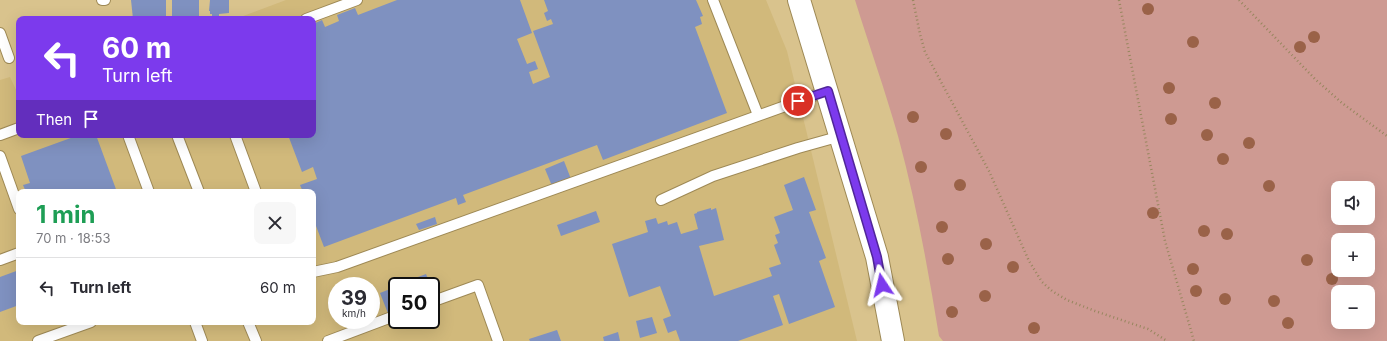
<!DOCTYPE html>
<html lang="en">
<head>
<meta charset="utf-8">
<style>
	:root { --surface:#fff; --page:#f7f7f7; --text:#2b2b33; --muted:#7c7c81; --line:#e1e1e2 }
	body { margin:0; font-family:Inter,sans-serif; background:var(--page); color:var(--text); height:100vh; display:flex; flex-direction:column; font-size:15px; white-space:nowrap }
	* { box-sizing:border-box; margin:0 }
	p { font-size:13px; color:var(--muted) }
	.icon { flex:none; width:22px; height:22px; fill:none; stroke:currentColor; stroke-width:2; stroke-linecap:round; stroke-linejoin:round }
	.map { position:relative; flex:1; overflow:hidden }
	.panel { position:absolute; left:16px; top:189px; width:300px; height:136px; display:flex; flex-direction:column; background:var(--surface); border-radius:8px; box-shadow:0 4px 16px #0002 }
	.panel>* { flex:none }
	.banner { position:absolute; left:16px; top:16px; width:300px; height:122px; border-radius:8px; box-shadow:0 4px 16px #0002; background:#7c3aed; color:#fff; overflow:hidden }
	.buttons { position:absolute; left:1331px; top:181px; display:grid; gap:8px }
	.buttons a { display:grid; place-items:center; width:44px; height:44px; border-radius:8px; background:var(--surface); box-shadow:0 4px 16px #0002; font-size:20px }
	.speed { position:absolute; left:328px; top:277px; display:flex; gap:8px; font-size:20px; font-weight:700; text-align:center }
	.speed>* { display:grid; place-content:center; width:52px; height:52px; border-radius:50%; background:var(--surface); box-shadow:0 4px 16px #0002; line-height:1 }
	.speed small { font-size:10px; font-weight:400 }
	.speed .limit { border:2px solid #111; border-radius:6px; background:#fff; color:#111 }
	.pin { position:absolute; display:grid; place-items:center; width:34px; height:34px; color:#fff; margin:-17px; border:2px solid #fff; border-radius:50%; box-shadow:0 1px 4px #0007 }
	.me { position:absolute; width:44px; margin:-22px; rotate:350deg; stroke-linejoin:round; filter:drop-shadow(0 0 3px #0008) }
	.turn { display:flex; align-items:center; gap:14px; height:84px; padding:0 20px; font-size:18px }
	.turn .icon { width:52px; height:52px; stroke-width:2.5 }
	.turn b { display:block; font-size:28px; line-height:34px }
	.then { display:flex; align-items:center; height:38px; padding:0 20px; background:#0003; gap:8px; font-size:15px }
	.round { display:grid; place-items:center; flex:none; width:42px; height:42px; border-radius:8px; background:var(--page) }
	.overview { display:flex; align-items:center; justify-content:space-between; height:68px; padding:0 20px }
	h1 { font-size:24px; font-weight:700; line-height:30px; color:#1e9e55 }
	ul { padding:0; list-style:none }
	li { display:flex; align-items:center; gap:12px; height:60px; padding:0 20px; border-top:1px solid var(--line) }
	li div { flex:1 }
	li b { display:block; font-size:15px }
	li em { font-style:normal }
	.map>svg:first-child { display:block }
	.built { fill:#d1b97b; fill-rule:evenodd }
	.green { fill:#ce9a92; fill-rule:evenodd }
	.building { fill:#7f91c0 }
	.lines { fill:none; stroke-linecap:round; stroke-linejoin:round }
	.lane-casing { stroke:#9e8955; stroke-width:12 }
	.secondary-casing { stroke:#9e8955; stroke-width:24 }
	.path { stroke:#97865e; stroke-width:2.5; stroke-dasharray:1 3; stroke-linecap:butt }
	.lane { stroke:#fff; stroke-width:10 }
	.secondary { stroke:#fff; stroke-width:22 }
	.tree { fill:#9a6248 }
	.route-casing { stroke:#51269a; stroke-width:10 }
	.route { stroke:#7c3aed; stroke-width:7 }
</style>
</head>
<body>
<div class="map">
<svg width="1387" height="341" viewBox="0 0 1387 341">
	<rect width="100%" height="100%" fill="#d9c38d"/>
	<path class="built" d="M286,0h480l21,51 70,290h-857v-261l10,-3 9,19v39h294v-116h-78zM19,192h294v130h-294zM337,286h34v34h-34zM397,286h34v34h-34z"/>
	<path class="green" d="M855,0h532v341h-444l-4,-5c-11,-67 -23,-134 -41,-200 -13,-46 -29,-91 -43,-136zM1338,188h30v30h-30zM1338,240h30v30h-30zM1338,292h30v30h-30z"/>
	<g class="building">
		<polygon points="131,0 166,0 166,19 133,19"/>
		<rect x="172" y="0" width="27" height="19"/>
		<polygon points="210,0 229,0 229,13 219,14 219,17 212,17 212,14 210,14 210,11 209,11"/>
		<polygon points="397,0 520,0 532,33 517,39 527,64 535,61 538,69 529,72 533,84 550,77 533,31 553,24 551,19 547,21 544,13 548,11 544,0 696,0 703,16 700,17 702,24 695,27 727,113 603,160 597,145 463,195 466,202 458,205 456,198 324,247 313,218 313,192 303,192 300,185 317,179 313,167 302,172 288,135 313,135 313,24 322,20 325,27 339,21 337,15 355,8 358,15"/>
		<polygon points="79,135 96,135 117,192 26,192 23,185 30,183 21,156"/>
		<polygon points="564,161 571,179 552,186 545,169"/>
		<polygon points="804,177 816,210 809,212 826,258 819,261 835,307 789,324 779,294 773,296 783,325 738,341 680,341 676,330 668,333 663,319 671,316 660,286 629,297 612,244 648,232 645,221 656,218 658,224 667,221 668,225 677,222 681,234 698,229 694,214 697,213 697,212 711,208 711,210 716,208 724,240 699,246 714,296 772,276 769,268 781,264 774,245 778,243 775,235 780,233 774,217 793,210 784,185"/>
		<polygon points="596,211 600,222 561,236 557,225"/>
		<polygon points="435,217 437,224 419,230 416,224"/>
		<polygon points="19,270 19,305 0,312 0,277"/>
		<polygon points="426,274 431,286 400,286 399,284"/>
		<polygon points="395,287 397,291 397,313 389,316 380,293"/>
		<polygon points="652,317 657,333 640,338 636,321"/>
		<polygon points="557,330 561,341 530,341 529,339"/>
		<polygon points="618,332 620,341 604,341 603,337"/>
	</g>
	<g class="lines">
		<defs>
			<g id="lane">
				<polyline points="102,0 105,0"/>
				<polyline points="713,0 758,115"/>
				<polyline points="306,19 357,0"/>
				<polyline points="0,33 9,58"/>
				<polyline points="0,135 19,128"/>
				<polyline points="128,135 149,192"/>
				<polyline points="177,135 199,192"/>
				<polyline points="235,135 256,192"/>
				<polyline points="0,156 19,209"/>
				<polyline points="661,200 713,176 798,148 841,136"/>
				<polyline points="0,260 19,253"/>
				<polyline points="313,272 337,267 827,91"/>
				<polyline points="431,302 478,285 498,341"/>
				<polyline points="195,322 202,341"/>
				<polyline points="248,322 256,341"/>
				<polyline points="38,341 91,322"/>
				<polyline points="328,341 397,315"/>
			</g>
			<polyline id="secondary" points="799,0 877,257 893,341"/>
		</defs>
		<use href="#lane" class="lane-casing"/>
		<use href="#secondary" class="secondary-casing"/>
		<g class="path">
			<polyline points="913,0 920,34 925,52 989,171 1029,261 1042,282 1052,291 1067,300 1095,311 1148,329 1167,341"/>
			<polyline points="1119,0 1165,241 1194,341"/>
			<polyline points="1239,0 1315,79 1342,103 1387,136"/>
		</g>
		<use href="#lane" class="lane"/>
		<use href="#secondary" class="secondary"/>
	</g>
	<g class="tree">
		<circle cx="1148" cy="9" r="6"/>
		<circle cx="1314" cy="37" r="6"/>
		<circle cx="1193" cy="42" r="6"/>
		<circle cx="1300" cy="47" r="6"/>
		<circle cx="1169" cy="88" r="6"/>
		<circle cx="1215" cy="103" r="6"/>
		<circle cx="913" cy="117" r="6"/>
		<circle cx="1171" cy="119" r="6"/>
		<circle cx="946" cy="134" r="6"/>
		<circle cx="1207" cy="135" r="6"/>
		<circle cx="1249" cy="143" r="6"/>
		<circle cx="1223" cy="159" r="6"/>
		<circle cx="921" cy="167" r="6"/>
		<circle cx="960" cy="185" r="6"/>
		<circle cx="1269" cy="186" r="6"/>
		<circle cx="1153" cy="213" r="6"/>
		<circle cx="942" cy="227" r="6"/>
		<circle cx="1204" cy="231" r="6"/>
		<circle cx="1227" cy="234" r="6"/>
		<circle cx="986" cy="244" r="6"/>
		<circle cx="948" cy="259" r="6"/>
		<circle cx="1307" cy="260" r="6"/>
		<circle cx="1013" cy="267" r="6"/>
		<circle cx="1193" cy="269" r="6"/>
		<circle cx="1332" cy="279" r="6"/>
		<circle cx="1196" cy="291" r="6"/>
		<circle cx="985" cy="296" r="6"/>
		<circle cx="1225" cy="299" r="6"/>
		<circle cx="1274" cy="301" r="6"/>
		<circle cx="952" cy="312" r="6"/>
		<circle cx="1288" cy="323" r="6"/>
		<circle cx="1034" cy="328" r="6"/>
	</g>
	<g class="lines">
		<defs>
			<polyline id="route" points="798,101 828,91 877,257 882,285"/>
		</defs>
		<use href="#route" class="route-casing"/>
		<use href="#route" class="route"/>
	</g>
</svg>
<div class="buttons">
<a><svg class="icon" aria-label="sound" viewBox="0 0 24 24"><path d="M4 9h4l5-4v14l-5-4H4zM17 9q2 3 0 6"/></svg></a>
<a>+</a>
<a>−</a>
</div>
<div class="speed"><div>39<small>km/h</small></div><div class="limit">50</div></div>
<div class="pin" style="left:798px;top:101px;background:#d93025"><svg class="icon" aria-label="arrive" viewBox="0 0 24 24"><path d="M6 21V4h12l-3 4 3 4H6"/></svg></div>
<svg class="me" style="left:882px;top:285px" viewBox="-20 -20 40 40"><path d="M0-17L14 15 0 8-14 15z" fill="#7c3aed" stroke="#fff" stroke-width="4"/></svg>
<div class="banner">
<div class="turn"><svg class="icon" aria-label="left" viewBox="0 0 24 24"><path d="M17 20v-9H6M10 6l-5 5 5 5"/></svg><div><b>60 m</b>Turn left</div></div>
<div class="then">Then<svg class="icon" aria-label="arrive" viewBox="0 0 24 24"><path d="M6 21V4h12l-3 4 3 4H6"/></svg></div>
</div>
<section class="panel">
<div class="overview"><div><h1>1 min</h1><p>70 m · 18:53</p></div><a class="round"><svg class="icon" aria-label="close" viewBox="0 0 24 24"><path d="M6 6l12 12M18 6L6 18"/></svg></a></div>
<ul>
<li><svg class="icon" aria-label="left" viewBox="0 0 24 24"><path d="M17 20v-9H6M10 6l-5 5 5 5"/></svg><div><b>Turn left</b></div><em>60 m</em></li>
</ul>
</section>
</div>
</body>
</html>
